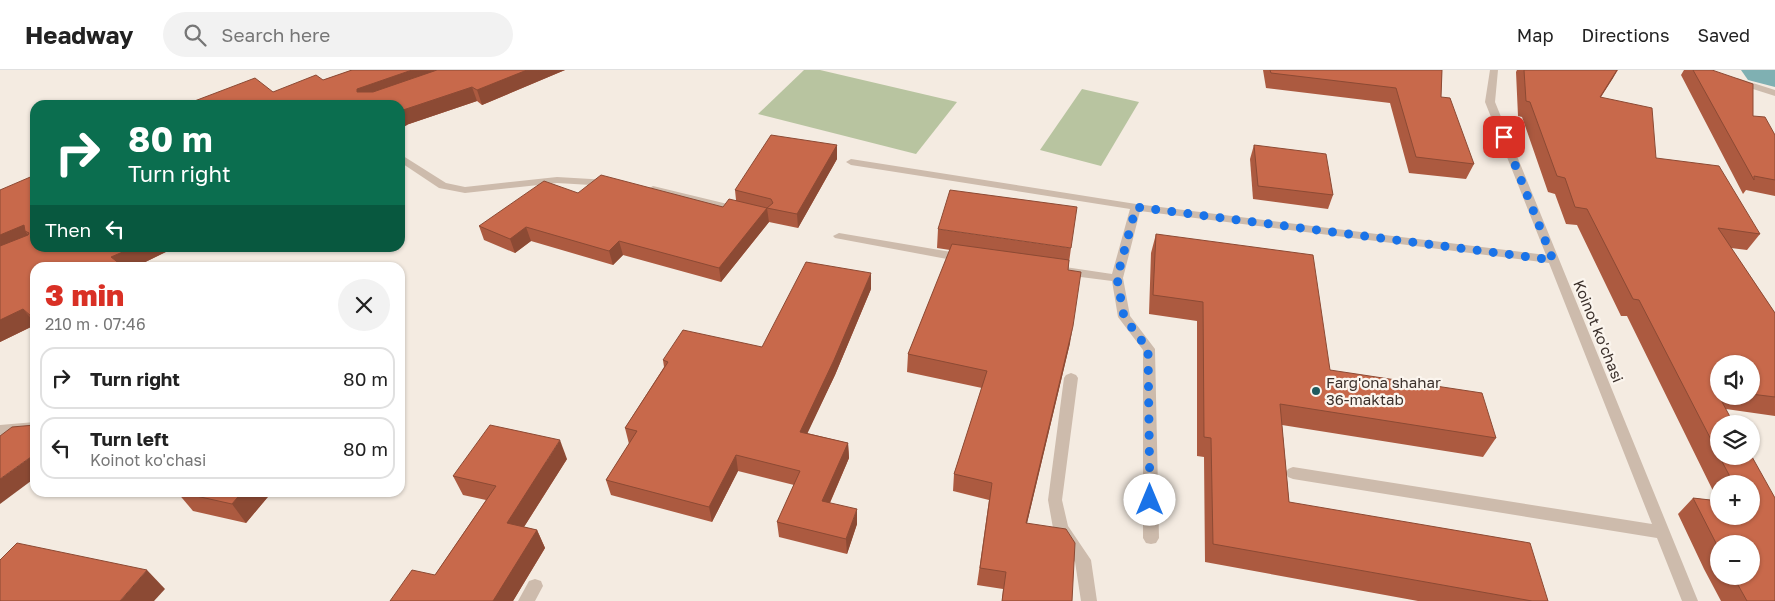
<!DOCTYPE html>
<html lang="en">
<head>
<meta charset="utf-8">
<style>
	:root { --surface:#fff; --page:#f2f2f2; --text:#222; --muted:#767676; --line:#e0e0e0; --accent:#d93025 }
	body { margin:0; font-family:"Golos Text",sans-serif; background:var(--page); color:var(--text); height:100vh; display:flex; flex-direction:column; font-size:19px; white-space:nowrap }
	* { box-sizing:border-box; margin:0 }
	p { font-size:16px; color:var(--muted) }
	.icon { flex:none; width:28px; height:28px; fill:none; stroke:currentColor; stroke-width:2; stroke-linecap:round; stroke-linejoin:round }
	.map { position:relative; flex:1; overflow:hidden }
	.sheet { position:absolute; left:30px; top:192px; width:375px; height:235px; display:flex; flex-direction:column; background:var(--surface); border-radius:15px; box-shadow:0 1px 4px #0004 }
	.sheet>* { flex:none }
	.hud { position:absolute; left:30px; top:30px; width:375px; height:152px; border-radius:15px; box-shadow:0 1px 4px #0004; background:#0b6e4f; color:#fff; overflow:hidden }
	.controls { position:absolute; left:1710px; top:285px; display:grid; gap:10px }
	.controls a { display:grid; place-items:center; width:50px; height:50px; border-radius:50%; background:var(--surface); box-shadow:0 1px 4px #0004; font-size:25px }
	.pin { position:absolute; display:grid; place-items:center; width:42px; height:42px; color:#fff; margin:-21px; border-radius:10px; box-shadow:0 2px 8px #0006 }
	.me { position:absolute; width:55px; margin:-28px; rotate:0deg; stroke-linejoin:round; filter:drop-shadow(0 0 4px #0008) }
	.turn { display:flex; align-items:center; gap:18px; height:105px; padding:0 15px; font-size:22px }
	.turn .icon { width:65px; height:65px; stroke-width:2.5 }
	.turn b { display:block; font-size:35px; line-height:42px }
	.then { display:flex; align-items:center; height:48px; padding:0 15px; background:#0003; gap:10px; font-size:19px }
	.round { display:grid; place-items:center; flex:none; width:52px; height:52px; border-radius:26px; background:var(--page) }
	.headline { display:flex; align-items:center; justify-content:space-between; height:85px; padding:0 15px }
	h1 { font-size:30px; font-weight:800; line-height:38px; color:var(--accent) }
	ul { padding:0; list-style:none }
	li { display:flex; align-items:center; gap:15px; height:62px; margin:0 10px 8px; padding:0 5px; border:2px solid var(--line); border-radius:15px }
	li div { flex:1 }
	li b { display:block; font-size:19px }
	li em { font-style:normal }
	header { display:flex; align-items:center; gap:30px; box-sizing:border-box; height:70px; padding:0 25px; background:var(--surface); border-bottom:1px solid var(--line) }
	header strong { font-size:24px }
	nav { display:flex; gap:28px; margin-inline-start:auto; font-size:18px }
	.search { width:350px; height:45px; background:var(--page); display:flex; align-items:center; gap:12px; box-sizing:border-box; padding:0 18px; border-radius:28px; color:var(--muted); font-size:19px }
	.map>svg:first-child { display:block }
	.green { fill:#b8c4a0 }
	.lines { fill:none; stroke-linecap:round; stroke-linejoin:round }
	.river { fill:#7fb0b2; fill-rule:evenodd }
	.minor { fill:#cdbbac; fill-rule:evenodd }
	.wall { fill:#ac5a40; fill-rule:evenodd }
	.shaded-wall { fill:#8c4a34 }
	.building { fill:#c8694b; stroke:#8c4a34 }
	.route { stroke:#1a73e8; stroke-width:9; stroke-dasharray:0 16.2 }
	.poi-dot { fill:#1f5a5e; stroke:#fbf5ee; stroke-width:2 }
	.labels { text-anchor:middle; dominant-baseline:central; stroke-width:4.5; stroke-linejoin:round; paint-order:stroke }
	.street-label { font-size:15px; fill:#3b302b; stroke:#fbf5ee }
	.poi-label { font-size:15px; fill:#3b302b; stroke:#fbf5ee; text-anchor:start }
</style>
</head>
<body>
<header>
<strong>Headway</strong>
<div class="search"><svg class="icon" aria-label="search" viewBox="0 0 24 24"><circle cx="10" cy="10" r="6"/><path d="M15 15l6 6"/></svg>Search here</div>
<nav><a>Map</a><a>Directions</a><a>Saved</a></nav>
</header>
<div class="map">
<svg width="1775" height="531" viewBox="0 0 1775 531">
	<rect width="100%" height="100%" fill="#f4ebe1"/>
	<g class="green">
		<polygon points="804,0 820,0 957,32 916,84 758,44"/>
		<polygon points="1082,19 1139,32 1101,96 1040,80"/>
	</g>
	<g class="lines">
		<polygon class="river" points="1741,0 1775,0 1775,17 1748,10"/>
		<g class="minor">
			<polygon points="1490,0 1498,0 1495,32 1698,531 1682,531 1657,468 1293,409 1288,407 1286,403 1288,399 1293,397 1652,454 1549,193 1140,141 1123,208 1130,246 1155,279 1159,468 1156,473 1151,474 1146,473 1143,468 1143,280 1118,247 1112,211 1065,205 1059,201 1065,197 1112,204 1130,139 851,95 846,92 851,89 1136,134 1546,185 1485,32"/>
			<polygon points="1737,8 1775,20 1775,26 1734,13 1734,9"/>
			<polygon points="400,84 446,113 465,117 557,107 608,110 613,113 608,116 557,113 465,123 439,118 400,92"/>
			<polygon points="653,116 744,138 745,140 740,143 649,121 648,119"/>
			<polygon points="839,163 963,184 969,188 963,192 835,168 833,166"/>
			<polygon points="1071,303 1076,305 1078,308 1062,430 1068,456 1091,490 1097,531 1081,531 1075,492 1053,458 1048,430 1064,308 1066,305"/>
			<polygon points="35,352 35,362 0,365 0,355"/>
			<polygon points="535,509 541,511 543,516 535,531 518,531 529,511"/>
		</g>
	</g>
	<g class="wall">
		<polygon points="352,0 565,0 482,35 477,31 409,54 273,22 323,10"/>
		<polygon points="1263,0 1442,0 1441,27 1474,94 1466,109 1409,103 1390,33 1266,18"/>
		<path d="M1517,0h101l-17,27 55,61 104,76 -13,16 -16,-2 44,65v103l-49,-7 -7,15v32h32l24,145h-54l-17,-32 -26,-55 15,-16 25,3 -91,-185h-6l-44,-91 -11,-1 -11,-30 -7,-2 -26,-75 -4,-1 -2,-44zM1719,294h32v32h-32zM1719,414h32v32h-32zM1719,474l32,32h-32z"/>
		<polygon points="1684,0 1712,0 1753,46 1775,65 1775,126 1746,120 1743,124 1681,5"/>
		<polygon points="837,75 837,89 798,158 769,152 721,212 623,185 613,195 531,171 515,183 484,170 479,156 578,123 723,137 736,130 735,120"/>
		<polygon points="1254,75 1333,125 1328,139 1253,129 1250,89"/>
		<polygon points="0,120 174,178 133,198 35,198 35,255 0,272"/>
		<polygon points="938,159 1071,178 1068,200 1070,273 1027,453 1072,531 1002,531 1003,519 977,515 989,430 953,421 954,404 982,318 907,302 908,284 950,180 937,178"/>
		<polygon points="1156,164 1330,300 1496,368 1483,387 1282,355 1289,432 1548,531 1418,531 1205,492 1204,387 1197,386 1197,251 1149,244 1151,183"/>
		<polygon points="871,219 835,305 807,363 848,373 849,388 830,433 857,454 847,484 779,467 777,452 794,415 738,401 712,452 611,425 606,410 629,374 625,358 664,297 663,290 762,277"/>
		<polygon points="567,389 524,457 537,460 545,478 513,531 390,531 435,505 486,430 463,425 453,406"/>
		<polygon points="177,422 272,422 246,453 193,441"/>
	</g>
	<g class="shaded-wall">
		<polygon points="412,0 457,0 363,33 357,22 357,19"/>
		<polygon points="527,0 565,0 482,35 477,20"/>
		<polygon points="1617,0 1613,8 1591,42 1600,27"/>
		<polygon points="472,17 477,31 409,54 400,59 400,41"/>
		<polygon points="837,75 837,89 798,158 797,144"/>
		<polygon points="767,138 769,152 721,212 719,198"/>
		<polygon points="24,155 29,163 25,161 33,171 0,186 0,165"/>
		<polygon points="526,157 531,171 515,183 510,169"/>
		<polygon points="619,171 623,185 613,195 609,181"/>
		<polygon points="132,178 174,178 133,198 119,198 111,187"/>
		<polygon points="871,203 871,219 835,305 801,377 800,362"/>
		<polygon points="23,239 35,253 35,255 0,272 0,250"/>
		<polygon points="1073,256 1070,273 1023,470 1026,453"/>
		<polygon points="560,370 567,389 515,471 507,453"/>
		<polygon points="848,373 849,388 824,446 822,431"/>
		<polygon points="35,384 35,408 0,434 0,409"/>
		<polygon points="736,385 738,401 712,452 709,437"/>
		<polygon points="242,422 272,422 246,453 232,434"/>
		<polygon points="857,439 857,454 847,484 846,469"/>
		<polygon points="537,460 545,478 513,531 493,531"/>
		<polygon points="147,500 165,519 154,531 120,531"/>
	</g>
	<g class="building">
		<polygon points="352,0 412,0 357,19 357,22 373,22 437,0 527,0 477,20 472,17 400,41 400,35 184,35 255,8 273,22 316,5 323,10"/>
		<polygon points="1270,0 1442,0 1441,27 1450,28 1474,94 1416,87 1396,18 1271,3"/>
		<polygon points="1524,0 1617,0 1600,27 1652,38 1656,88 1719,96 1760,164 1718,158 1775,243 1775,327 1751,324 1751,294 1719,294 1719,320 1715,319 1734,354 1719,354 1719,385 1639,230 1633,229 1587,139 1575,137 1565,108 1557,106 1530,32 1526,31"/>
		<polygon points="1693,0 1712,0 1753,14 1753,46 1765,47 1775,65 1775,110 1754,106 1754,110"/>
		<polygon points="771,65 837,75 797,144 767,138 719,198 619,171 609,181 526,157 510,169 479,156 544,111 578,123 601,105 723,137 729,129 767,138 773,133 771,129 735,120"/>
		<polygon points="1254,75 1326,84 1333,125 1258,116"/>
		<polygon points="35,105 35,178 132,178 111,187 125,198 35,198 35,246 32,247 23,239 0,250 0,176 28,165 29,163 25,161 24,155 0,165 0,120"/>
		<polygon points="950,120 1077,137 1071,178 938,159"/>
		<polygon points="1156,164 1313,185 1330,300 1482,323 1496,368 1280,334 1289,432 1530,473 1548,531 1532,531 1213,474 1211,368 1204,367 1203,232 1153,225"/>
		<polygon points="952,174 1069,190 1068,200 1081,202 1073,256 1026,453 1066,459 1075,473 1072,531 1002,531 1006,502 980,498 992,413 954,404 987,301 908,284"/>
		<polygon points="806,192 871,203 834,290 800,362 848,373 822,431 857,439 846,469 777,452 800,401 736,385 709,437 606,410 637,361 625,358 668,292 663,290 683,260 762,277"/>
		<polygon points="35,355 35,384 0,409 0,366 12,357"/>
		<polygon points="490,355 560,370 507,453 537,460 493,531 390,531 412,500 435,505 496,416 453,406"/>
		<polygon points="1751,385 1775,428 1775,531 1747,531 1733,506 1751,506 1751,474 1719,474 1719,479 1693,428 1719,431 1719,446 1751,446 1751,414 1734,414 1719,386 1751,386"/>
		<polygon points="178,422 242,422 232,434"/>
		<polygon points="17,473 147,500 120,531 0,531 0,490"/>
	</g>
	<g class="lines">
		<polyline class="route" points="1150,430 1148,279 1124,247 1117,208 1136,137 1553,190 1504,67"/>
	</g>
	<circle class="poi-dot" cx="1316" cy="321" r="5"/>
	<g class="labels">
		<g class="street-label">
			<text transform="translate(1599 261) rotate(68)">Koinot ko'chasi</text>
		</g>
		<g class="poi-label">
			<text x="1326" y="312">Farg'ona shahar<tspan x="1326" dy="17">36-maktab</tspan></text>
		</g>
	</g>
</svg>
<div class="controls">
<a><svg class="icon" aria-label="sound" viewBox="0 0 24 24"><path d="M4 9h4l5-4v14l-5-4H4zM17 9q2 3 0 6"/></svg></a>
<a><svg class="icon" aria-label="layers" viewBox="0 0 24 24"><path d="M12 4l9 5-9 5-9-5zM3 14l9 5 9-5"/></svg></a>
<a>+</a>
<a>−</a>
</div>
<div class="pin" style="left:1504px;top:67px;background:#d93025"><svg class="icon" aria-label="arrive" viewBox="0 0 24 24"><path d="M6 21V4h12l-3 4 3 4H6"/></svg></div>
<svg class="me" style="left:1150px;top:430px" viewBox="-20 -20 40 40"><circle r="19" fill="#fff"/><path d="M0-13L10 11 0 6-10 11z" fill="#1a73e8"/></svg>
<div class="hud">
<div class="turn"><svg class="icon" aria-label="right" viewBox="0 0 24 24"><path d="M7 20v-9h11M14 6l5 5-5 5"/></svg><div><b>80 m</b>Turn right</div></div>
<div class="then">Then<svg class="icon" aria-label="left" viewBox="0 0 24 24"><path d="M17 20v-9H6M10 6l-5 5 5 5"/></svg></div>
</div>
<section class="sheet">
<div class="headline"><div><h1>3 min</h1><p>210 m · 07:46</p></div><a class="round"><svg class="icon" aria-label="close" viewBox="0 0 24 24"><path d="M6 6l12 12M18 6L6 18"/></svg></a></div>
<ul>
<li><svg class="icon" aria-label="right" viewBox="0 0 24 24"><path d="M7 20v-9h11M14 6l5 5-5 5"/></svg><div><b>Turn right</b></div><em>80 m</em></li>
<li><svg class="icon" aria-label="left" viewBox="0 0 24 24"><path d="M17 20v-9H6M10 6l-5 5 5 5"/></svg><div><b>Turn left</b><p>Koinot ko'chasi</p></div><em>80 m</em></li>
</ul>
</section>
</div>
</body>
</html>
